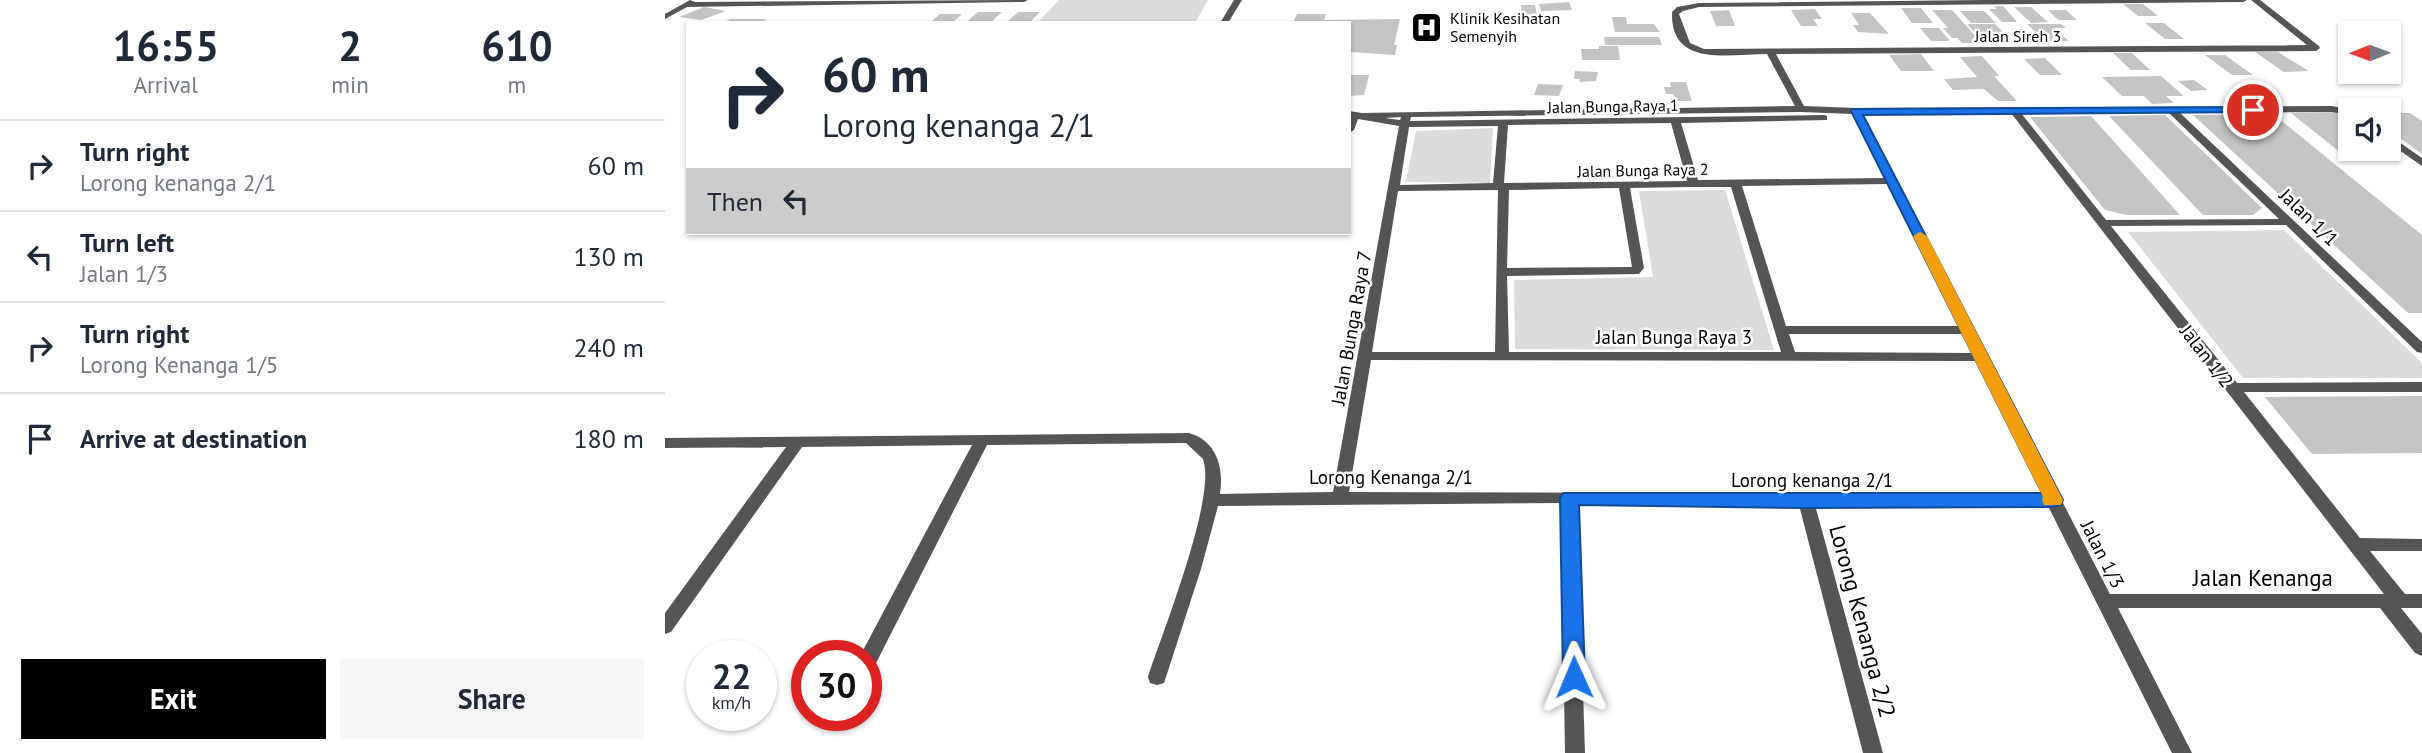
<!DOCTYPE html>
<html lang="en">
<head>
<meta charset="utf-8">
<style>
	:root { --surface:#fff; --page:#f6f6f7; --text:#1f2937; --muted:#747a83; --line:#e0e1e3; --accent:#000 }
	body { margin:0; font-family:"PT Sans",sans-serif; background:var(--page); color:var(--text); height:100vh; display:flex; flex-direction:column; font-size:26px; white-space:nowrap }
	* { box-sizing:border-box; margin:0 }
	p { font-size:23px; color:var(--muted) }
	.icon { flex:none; width:38px; height:38px; fill:none; stroke:currentColor; stroke-width:2; stroke-linecap:round; stroke-linejoin:round }
	.map { position:relative; flex:1; overflow:hidden }
	.side { display:flex; flex-direction:column; background:var(--surface); width:665px }
	.side>* { flex:none }
	.banner { position:absolute; left:21px; top:21px; width:665px; height:214px; border-radius:0px; box-shadow:0 2px 5px #0004; background:#fff; color:var(--text); overflow:hidden }
	.needle { width:46px; rotate:269deg }
	.buttons { position:absolute; left:1673px; top:21px; display:grid; gap:14px }
	.buttons a { display:grid; place-items:center; width:63px; height:63px; border-radius:0px; background:var(--surface); box-shadow:0 2px 5px #0004; font-size:35px }
	.speed { position:absolute; left:21px; top:640px; display:flex; gap:14px; font-size:35px; font-weight:700; text-align:center }
	.speed>* { display:grid; place-content:center; width:91px; height:91px; border-radius:50%; background:var(--surface); box-shadow:0 2px 5px #0004; line-height:1 }
	.speed small { font-size:18px; font-weight:400 }
	.speed .limit { border:10px solid #d22; background:#fff; color:#111 }
	.pin { position:absolute; display:grid; place-items:center; width:60px; height:60px; color:#fff; margin:-30px; border:4px solid #fff; border-radius:50%; box-shadow:0 2px 7px #0007 }
	.me { position:absolute; width:77px; margin:-38px; rotate:359deg; stroke-linejoin:round; filter:drop-shadow(0 0 5px #0008) }
	.turn { display:flex; align-items:center; gap:24px; height:147px; padding:0 21px; font-size:32px }
	.turn .icon { width:91px; height:91px; stroke-width:2.5 }
	.turn b { display:block; font-size:49px; line-height:60px }
	.then { display:flex; align-items:center; height:66px; padding:0 21px; background:#0003; gap:14px; font-size:26px }
	.eta { display:flex; justify-content:space-evenly; align-items:center; height:119px; text-align:center }
	.eta b { font-size:42px; font-weight:600; line-height:49px }
	.button { display:flex; gap:14px; margin-top:auto; padding:14px 21px }
	.button a { flex:1; height:80px; border-radius:0px; background:var(--accent); color:#fff; font-size:28px; font-weight:600; line-height:80px; text-align:center }
	.button a+a { background:var(--page); color:var(--text) }
	ul { padding:0; list-style:none }
	li { display:flex; align-items:center; gap:21px; height:91px; padding:0 21px; border-top:2px solid var(--line) }
	li div { flex:1 }
	li b { display:block; font-size:26px }
	li em { font-style:normal }
	main { display:flex; flex:1; min-height:0 }
	.map>svg:first-child { display:block }
	.green { fill:#dcdcdc }
	.building { fill:#c4c4c4 }
	.lines { fill:none; stroke-linecap:round; stroke-linejoin:round }
	.street { fill:#555; fill-rule:evenodd }
	.route { fill:#1a73e8; stroke:#114b97; stroke-width:2 }
	.slow { fill:#f59e0b }
	.labels { text-anchor:middle; dominant-baseline:central; stroke-width:5; stroke-linejoin:round; paint-order:stroke }
	.far-poi-label { font-size:16px; fill:#000; stroke:#fff; text-anchor:start }
	.far-street-label { font-size:16px; fill:#000; stroke:#fff }
	.street-label { font-size:19px; fill:#000; stroke:#fff }
	.near-street-label { font-size:23px; fill:#000; stroke:#fff }
</style>
</head>
<body>
<main>
<section class="side">
<div class="eta">
<div><b>16:55</b><p>Arrival</p></div>
<div><b>2</b><p>min</p></div>
<div><b>610</b><p>m</p></div>
</div>
<ul>
<li><svg class="icon" aria-label="right" viewBox="0 0 24 24"><path d="M7 20v-9h11M14 6l5 5-5 5"/></svg><div><b>Turn right</b><p>Lorong kenanga 2/1</p></div><em>60 m</em></li>
<li><svg class="icon" aria-label="left" viewBox="0 0 24 24"><path d="M17 20v-9H6M10 6l-5 5 5 5"/></svg><div><b>Turn left</b><p>Jalan 1/3</p></div><em>130 m</em></li>
<li><svg class="icon" aria-label="right" viewBox="0 0 24 24"><path d="M7 20v-9h11M14 6l5 5-5 5"/></svg><div><b>Turn right</b><p>Lorong Kenanga 1/5</p></div><em>240 m</em></li>
<li><svg class="icon" aria-label="arrive" viewBox="0 0 24 24"><path d="M6 21V4h12l-3 4 3 4H6"/></svg><div><b>Arrive at destination</b></div><em>180 m</em></li>
</ul>
<div class="button"><a>Exit</a><a>Share</a></div>
</section>
<div class="map">
<svg width="1757" height="753" viewBox="0 0 1757 753">
	<rect width="100%" height="100%" fill="#fff"/>
	<g class="green">
		<polygon points="394,0 543,0 530,23 372,23"/>
		<polygon points="828,128 825,183 741,182 751,131"/>
		<polygon points="1060,190 1109,350 850,349 849,280 988,277 974,191"/>
		<polygon points="1619,230 1757,363 1757,378 1578,378 1463,232"/>
	</g>
	<g class="building">
		<polygon points="904,2 907,10 876,11 874,4"/>
		<polygon points="1458,4 1478,4 1493,16 1473,16"/>
		<polygon points="856,5 870,5 872,15 857,16"/>
		<polygon points="1329,6 1338,6 1352,22 1337,22 1324,9 1332,9"/>
		<polygon points="39,7 61,11 36,20 14,17"/>
		<polygon points="1349,7 1366,7 1383,22 1366,23"/>
		<polygon points="1236,8 1256,8 1268,23 1247,23"/>
		<polygon points="1150,9 1157,19 1148,19 1153,26 1136,26 1126,10"/>
		<polygon points="1064,10 1070,26 1051,26 1045,11"/>
		<polygon points="1267,10 1287,10 1317,43 1297,43 1292,38 1287,38 1278,28 1283,28"/>
		<polygon points="1383,10 1401,10 1412,20 1393,20"/>
		<polygon points="1295,11 1319,11 1331,23 1306,23"/>
		<polygon points="313,12 337,12 325,23 300,23"/>
		<polygon points="353,12 375,12 364,23 341,23"/>
		<polygon points="1186,13 1205,13 1224,34 1193,32 1188,25 1194,25"/>
		<polygon points="275,14 297,14 287,23 265,23"/>
		<polygon points="632,14 661,14 659,20 735,19 729,45 732,45 730,55 684,52 684,23 628,23"/>
		<polygon points="947,17 961,17 962,24 989,24 995,32 950,32"/>
		<polygon points="65,19 102,19 96,23 58,23"/>
		<polygon points="1480,23 1499,23 1519,39 1500,39"/>
		<polygon points="1302,24 1330,24 1340,34 1311,34"/>
		<polygon points="1362,24 1396,24 1401,28 1389,28 1404,41 1380,41"/>
		<polygon points="1255,28 1274,28 1285,41 1266,41"/>
		<polygon points="939,37 994,37 997,45 940,45"/>
		<polygon points="934,46 953,46 955,60 917,60 916,49 934,49"/>
		<polygon points="1590,52 1613,52 1644,71 1619,72"/>
		<polygon points="1448,53 1467,53 1485,70 1466,70"/>
		<polygon points="1256,54 1269,71 1236,71 1224,55"/>
		<polygon points="1540,55 1560,55 1588,75 1567,75"/>
		<polygon points="1317,56 1334,76 1329,76 1352,101 1333,101 1319,89 1288,90 1279,79 1312,77 1295,57"/>
		<polygon points="1380,58 1397,75 1375,75 1359,59"/>
		<polygon points="910,71 933,72 931,81 914,82 915,79 909,79"/>
		<polygon points="684,75 704,75 699,95 684,96"/>
		<polygon points="1496,76 1519,96 1501,96 1509,103 1487,104 1479,96 1457,96 1437,77"/>
		<polygon points="1529,80 1543,90 1526,91 1513,81"/>
		<polygon points="1005,82 1021,82 1027,101 1011,101 1008,94 1001,94 999,87 1006,87"/>
		<polygon points="873,84 898,85 894,96 869,95"/>
		<polygon points="1674,112 1685,120 1685,149 1723,149 1732,156 1681,157 1626,113"/>
		<polygon points="1724,113 1745,113 1757,121 1757,154 1724,130"/>
		<polygon points="1608,114 1757,235 1757,313 1743,313 1528,115"/>
		<polygon points="1500,115 1597,208 1588,215 1538,215 1444,116"/>
		<polygon points="1426,116 1515,215 1462,215 1440,210 1365,117"/>
		<polygon points="1757,396 1757,453 1647,454 1600,397"/>
	</g>
	<g class="lines">
		<g class="street">
			<polygon points="25,0 30,2 363,0 359,2 22,7 0,19 0,14"/>
			<polygon points="569,0 577,0 563,23 555,23"/>
			<path d="M1321,0h261l-4,2 -544,5 -16,4 -4,3 11,29 14,6 603,-4 -56,-45h9l59,46 1,2 -4,3 -540,3 28,52 52,2 476,-2 21,4h-3v5l-18,-3 -152,1 242,229v11l-5,-1 -131,-127 -175,1 126,157 185,-1v10h-178l116,146 62,1v12h-52l35,43h17v14h-21l21,26v22l-7,-3 -35,-45h-262l74,145h-20l-124,-247 -233,-1 68,248h-20l-64,-248 -222,-2 8,250h-20l-4,-250 -343,3 -17,63 -35,108 -2,6 -7,2 -7,-2 -2,-6c14,-43 69,-180 55,-218l-17,-16 -199,2 -114,224 -7,2v-15h-6l112,-211 -170,2 -131,185 -6,2v-21l121,-166 -121,1v-10l524,-5c28,8 35,35 31,61l113,-2 66,-366 -41,-7 -4,11 -5,3v-22l13,2 433,-7 -28,-52c-38,0 -97,14 -95,-42l5,-5 22,-4zM1136,112l52,2 32,64 -187,2 -17,-57 146,-3v-4l-3,-1 -414,6 1,-4zM1346,113l373,481h-274l-248,-480zM1356,113h148l110,106 -173,1zM736,117l-1,3 -15,-2zM1006,123l16,58 -183,2 4,-58zM833,126l-5,57 -93,2 9,-58zM1223,184l71,142h-173l-44,-140zM1025,187h41l50,165h-272l-2,-76 132,-2 5,-6 -14,-80zM954,188l13,79 -125,1 2,-78zM833,190l-3,162h-123l26,-161zM1124,334h173l10,19 -177,-1zM706,360l605,1 66,133 -693,-2z"/>
			<polygon points="1724,135 1757,158 1757,166 1724,143"/>
		</g>
	</g>
	<polygon class="route" points="1588,107 1594,110 1592,112 1198,115 1398,500 1396,505 1389,507 1141,508 914,505 920,677 917,684 909,686 902,684 898,677 895,498 898,493 1377,493 1186,111 1187,109"/>
	<polygon class="slow" points="1255,232 1262,236 1398,500 1396,505 1379,505 1377,500 1378,497 1248,236"/>
	<defs>
		<symbol id="hospital-square" viewBox="-11 -11 22 22"><rect x="-9" y="-9" width="18" height="18" rx="4" fill="#000" stroke="#fff"/><path d="M-5-5h3v3.5h4V-5h3V5h-3V1.5h-4V5h-3Z" fill="#fff"/></symbol>
	</defs>
	<g fill-rule="evenodd">
		<use href="#hospital-square" x="744" y="10" width="35" height="35"/>
	</g>
	<g class="labels">
		<g class="far-poi-label">
			<text x="785" y="18">Klinik Kesihatan<tspan x="785" dy="18">Semenyih</tspan></text>
		</g>
		<g class="far-street-label">
			<text x="1353" y="36">Jalan Sireh 3</text>
			<text transform="translate(948 106) rotate(-1)">Jalan Bunga Raya 1</text>
			<text transform="translate(978 170) rotate(-1)">Jalan Bunga Raya 2</text>
		</g>
		<g class="street-label">
			<text transform="translate(1644 217) rotate(44)">Jalan 1/1</text>
			<text transform="translate(686 328) rotate(-80)">Jalan Bunga Raya 7</text>
			<text x="1009" y="337">Jalan Bunga Raya 3</text>
			<text transform="translate(1542 356) rotate(52)">Jalan 1/2</text>
			<text x="726" y="477">Lorong Kenanga 2/1</text>
			<text x="1147" y="480">Lorong kenanga 2/1</text>
			<text transform="translate(1438 554) rotate(63)">Jalan 1/3</text>
		</g>
		<g class="near-street-label">
			<text x="1598" y="577">Jalan Kenanga</text>
			<text transform="translate(1198 621) rotate(75)">Lorong Kenanga 2/2</text>
		</g>
	</g>
</svg>
<div class="buttons">
<a><svg class="needle" viewBox="-14 -14 28 28"><path d="M0-13l5 13h-10z" fill="#e53935"/><path d="M0 13l5-13h-10z" fill="#747a83"/></svg></a>
<a><svg class="icon" aria-label="sound" viewBox="0 0 24 24"><path d="M4 9h4l5-4v14l-5-4H4zM17 9q2 3 0 6"/></svg></a>
</div>
<div class="speed"><div>22<small>km/h</small></div><div class="limit">30</div></div>
<div class="pin" style="left:1588px;top:110px;background:#d93025"><svg class="icon" aria-label="arrive" viewBox="0 0 24 24"><path d="M6 21V4h12l-3 4 3 4H6"/></svg></div>
<svg class="me" style="left:909px;top:677px" viewBox="-20 -20 40 40"><path d="M0-17L14 15 0 8-14 15z" fill="#1a73e8" stroke="#fff" stroke-width="4"/></svg>
<div class="banner">
<div class="turn"><svg class="icon" aria-label="right" viewBox="0 0 24 24"><path d="M7 20v-9h11M14 6l5 5-5 5"/></svg><div><b>60 m</b>Lorong kenanga 2/1</div></div>
<div class="then">Then<svg class="icon" aria-label="left" viewBox="0 0 24 24"><path d="M17 20v-9H6M10 6l-5 5 5 5"/></svg></div>
</div>
</div>
</main>
</body>
</html>
